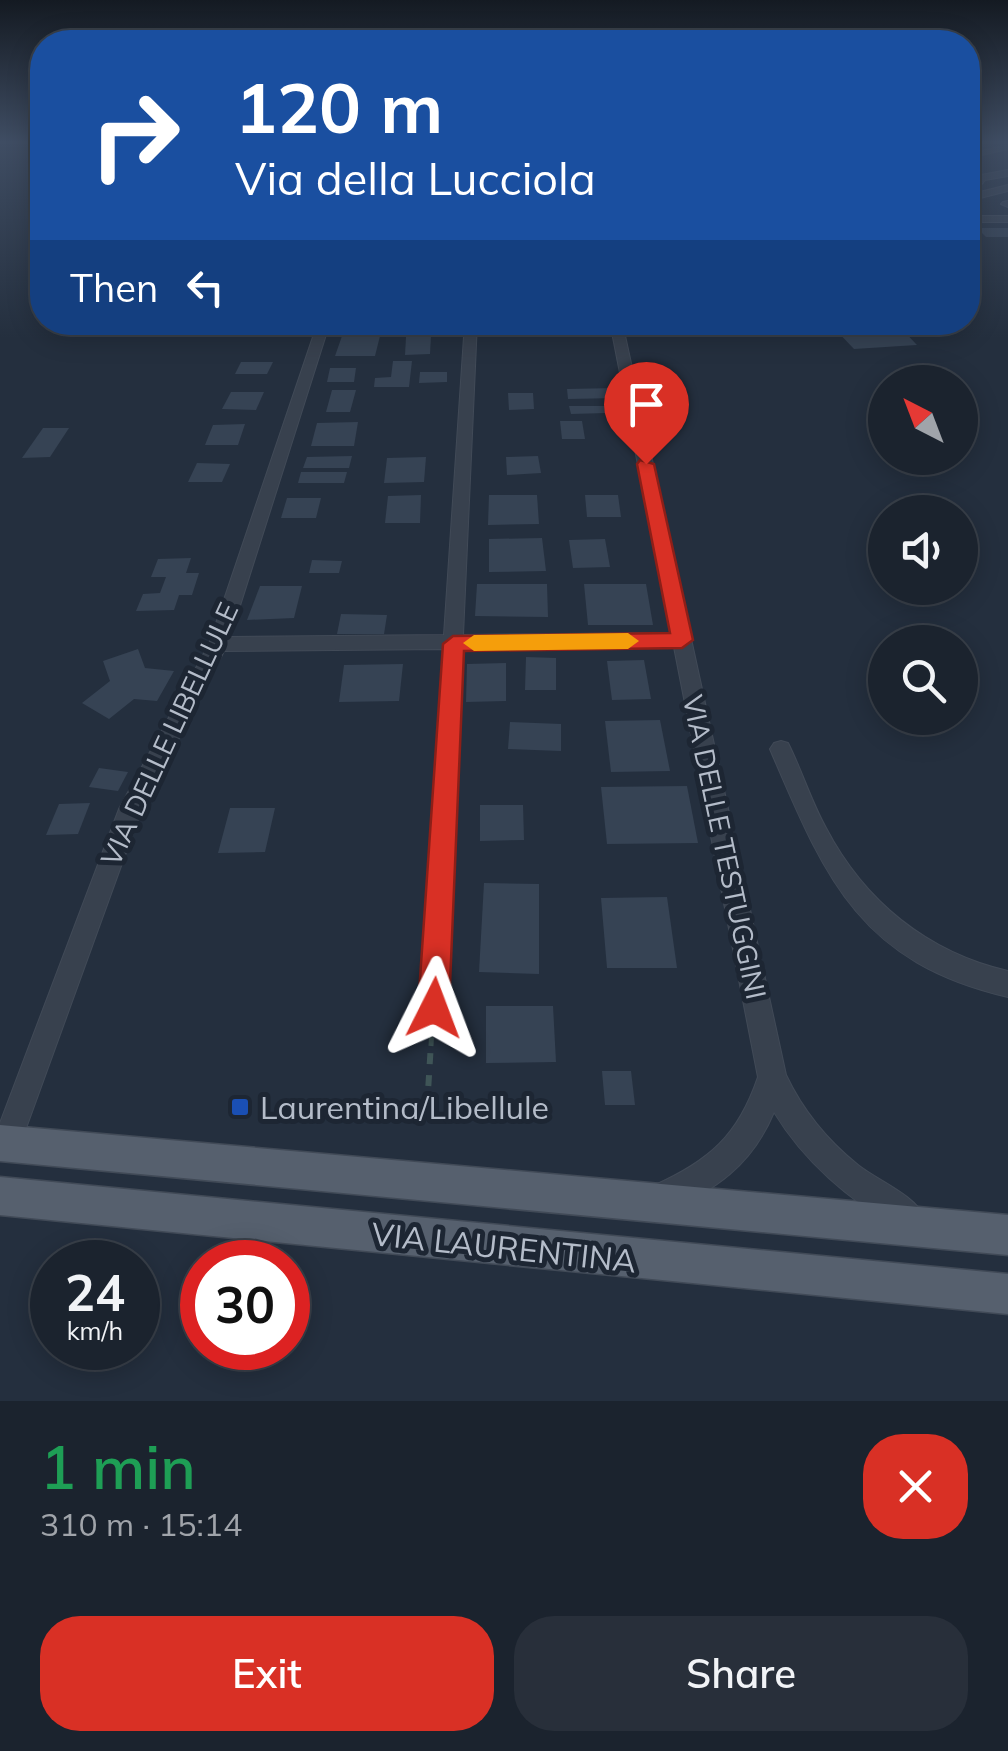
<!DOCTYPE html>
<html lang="en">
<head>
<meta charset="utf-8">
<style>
	:root { --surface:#1b232e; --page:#282f3a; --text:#f1f3f6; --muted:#a0a4aa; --line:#39404a; --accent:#d93025 }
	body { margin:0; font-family:Mulish,sans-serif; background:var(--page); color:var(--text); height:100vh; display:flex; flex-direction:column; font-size:38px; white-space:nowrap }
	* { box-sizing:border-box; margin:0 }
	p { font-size:32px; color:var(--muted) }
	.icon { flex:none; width:55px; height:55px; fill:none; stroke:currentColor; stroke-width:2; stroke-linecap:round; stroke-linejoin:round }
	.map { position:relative; height:1401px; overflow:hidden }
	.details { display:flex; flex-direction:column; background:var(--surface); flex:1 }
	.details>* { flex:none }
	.hud { position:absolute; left:30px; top:30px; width:950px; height:305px; border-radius:40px; box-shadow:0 5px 25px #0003,0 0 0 2px var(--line); background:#1a4fa0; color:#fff; overflow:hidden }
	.needle { width:65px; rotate:318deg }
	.buttons { position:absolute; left:868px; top:365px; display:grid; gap:20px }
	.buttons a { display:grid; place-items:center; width:110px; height:110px; border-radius:50%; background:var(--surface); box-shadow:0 5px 25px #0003,0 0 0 2px var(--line); font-size:50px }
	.speed { position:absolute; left:30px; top:1240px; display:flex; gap:20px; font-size:50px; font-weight:700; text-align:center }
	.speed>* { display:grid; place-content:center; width:130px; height:130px; border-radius:50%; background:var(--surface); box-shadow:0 5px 25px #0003,0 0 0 2px var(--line); line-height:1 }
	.speed small { font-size:25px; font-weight:400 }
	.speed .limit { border:15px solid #d22; background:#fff; color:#111 }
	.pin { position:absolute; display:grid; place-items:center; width:85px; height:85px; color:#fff; margin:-102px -42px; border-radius:50% 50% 50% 0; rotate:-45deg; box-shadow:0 0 10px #0007 }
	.pin .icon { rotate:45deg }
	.me { position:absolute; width:110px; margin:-55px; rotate:3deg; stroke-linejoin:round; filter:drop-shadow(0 0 8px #0008) }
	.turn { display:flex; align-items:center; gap:35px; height:210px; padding:0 40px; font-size:45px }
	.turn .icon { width:130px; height:130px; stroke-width:2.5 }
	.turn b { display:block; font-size:70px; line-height:85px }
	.then { display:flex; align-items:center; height:95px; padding:0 40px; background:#0003; gap:20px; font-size:38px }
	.round { display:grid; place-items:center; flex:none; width:105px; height:105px; border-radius:40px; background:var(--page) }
	.overview { display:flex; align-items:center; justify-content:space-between; height:170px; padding:0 40px }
	h1 { font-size:60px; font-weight:600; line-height:75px; color:#1e9e55 }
	.action { display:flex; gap:20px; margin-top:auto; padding:20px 40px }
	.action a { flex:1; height:115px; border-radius:40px; background:var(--accent); color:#fff; font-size:40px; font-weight:600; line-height:115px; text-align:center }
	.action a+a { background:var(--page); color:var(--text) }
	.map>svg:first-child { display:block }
	.building { fill:#364354 }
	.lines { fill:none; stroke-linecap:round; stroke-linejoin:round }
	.minor-casing { stroke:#414a57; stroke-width:2 }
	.major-casing { stroke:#414a57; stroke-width:3 }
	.path-far1 { stroke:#3f5557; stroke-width:5; stroke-dasharray:9 9; stroke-linecap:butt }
	.path { stroke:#3f5557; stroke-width:6; stroke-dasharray:11 11; stroke-linecap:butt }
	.minor { fill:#38414e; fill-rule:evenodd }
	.major { fill:#56606e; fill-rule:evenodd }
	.route { fill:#d93025; stroke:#8d1f18; stroke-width:2.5 }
	.slow { fill:#f59e0b }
	.transit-dot { fill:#1a4fb4; stroke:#1d2633; stroke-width:4 }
	.labels { text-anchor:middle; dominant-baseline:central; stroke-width:10; stroke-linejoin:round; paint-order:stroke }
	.street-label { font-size:28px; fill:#b4bcc9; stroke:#1d2633 }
	.near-poi-label { font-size:32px; fill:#b4bcc9; stroke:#1d2633; text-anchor:start }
	.near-street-label { font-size:32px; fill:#b4bcc9; stroke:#1d2633 }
</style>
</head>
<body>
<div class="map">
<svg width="1008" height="1401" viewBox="0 0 1008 1401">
	<rect width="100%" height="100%" fill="#242f3e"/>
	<g class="building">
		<polygon points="977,228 1008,228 1008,237 986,237"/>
		<polygon points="413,322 446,322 446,329 412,329"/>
		<polygon points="553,322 586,322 587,329 555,330"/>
		<polygon points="896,323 917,345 854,349 834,328"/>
		<polygon points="342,336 380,336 375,356 335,356"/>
		<polygon points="431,336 430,354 405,355 406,337"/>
		<polygon points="393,361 412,361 409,387 374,387 375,378 391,377"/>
		<polygon points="241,362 273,362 267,374 235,374"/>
		<polygon points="330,368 356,368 354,382 327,382"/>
		<polygon points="420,372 447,372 447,382 419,383"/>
		<polygon points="616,388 618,398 568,399 567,389"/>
		<polygon points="332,390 356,390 350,412 326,412"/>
		<polygon points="231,392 264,392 256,410 222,409"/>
		<polygon points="508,393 533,393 534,409 509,410"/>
		<polygon points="569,406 605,406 606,413 571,414"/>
		<polygon points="560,421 582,421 585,439 562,439"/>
		<polygon points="358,422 354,446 311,446 317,423"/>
		<polygon points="245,424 238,445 205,445 213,425"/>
		<polygon points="43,428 69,428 50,457 22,458"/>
		<polygon points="352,456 349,468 303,468 307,457"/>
		<polygon points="538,456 541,473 507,475 506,457"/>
		<polygon points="426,457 424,482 384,483 387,458"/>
		<polygon points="197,463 230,464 222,482 188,482"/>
		<polygon points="301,472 347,472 344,483 298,483"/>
		<polygon points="421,495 420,523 385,523 388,496"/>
		<polygon points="489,495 537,495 539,524 488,525"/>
		<polygon points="585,495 618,495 621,517 587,517"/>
		<polygon points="287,498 321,498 316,518 281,518"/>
		<polygon points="542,538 546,571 489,572 489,539"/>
		<polygon points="605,539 610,567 573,568 569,540"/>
		<polygon points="191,558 186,573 199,573 192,595 179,595 174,610 136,611 143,594 160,593 166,577 151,577 158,559"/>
		<polygon points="312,560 342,561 339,573 309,573"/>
		<polygon points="477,584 547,584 548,617 475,616"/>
		<polygon points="584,584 646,584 653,625 588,625"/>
		<polygon points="260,586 302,586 294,618 247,620"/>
		<polygon points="341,614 387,615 384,634 337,634"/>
		<polygon points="138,649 145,668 174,671 157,701 134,699 109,719 82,703 110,681 103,661"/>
		<polygon points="526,657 556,658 556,690 525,690"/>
		<polygon points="644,660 651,699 612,700 607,661"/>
		<polygon points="506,663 506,701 466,702 467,664"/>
		<polygon points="403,664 399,701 339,702 344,665"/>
		<polygon points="660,720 670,771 611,772 605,721"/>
		<polygon points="510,722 561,724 561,751 508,749"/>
		<polygon points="99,768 128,772 118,791 89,787"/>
		<polygon points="687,786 698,843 607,844 601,787"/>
		<polygon points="90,803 78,834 46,835 59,804"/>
		<polygon points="480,805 523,805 524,840 480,841"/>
		<polygon points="230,808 275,808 265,852 218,853"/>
		<polygon points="484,883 539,884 539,974 479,972"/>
		<polygon points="667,897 677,968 607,968 601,898"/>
		<polygon points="486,1006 553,1006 556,1062 486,1063"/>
		<polygon points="602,1071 631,1071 635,1105 605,1105"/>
	</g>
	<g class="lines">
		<defs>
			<g id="minor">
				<polygon points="1008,145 1008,149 968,158 968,154"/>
				<polygon points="968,164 981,175 1008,170 1008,176 985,180 982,184 968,184 968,178 974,178 968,171"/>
				<polygon points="1008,185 1008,191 968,201 968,195"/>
				<polygon points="1008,201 1008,207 1001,204 1003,202"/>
				<rect x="968" y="216" width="40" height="6"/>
				<path d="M318,322h12l-100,315 214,-2 21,-313h12l-14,313 208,-2 -61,-311h12l164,753c17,36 42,66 72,90 20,16 57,30 67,53l-5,11 -11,5 -11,-5c-50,-31 -93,-66 -124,-117 -22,53 -59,79 -110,100l-11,-4 -4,-11 4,-11c56,-25 85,-50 105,-109l-84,-430 -212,2 -16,359 -4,9 -9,4 -9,-4 -4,-9 23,-359 -219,2 -83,160 -124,342 -10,5 -7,-3v-32l119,-314 90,-165z"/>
				<path d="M781,741l7,2c14,28 23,58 38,85 38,73 102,125 182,143v26c-150,-35 -183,-120 -238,-248l4,-6z"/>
			</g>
			<g id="major">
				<polygon points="0,1125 1008,1215 1008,1255 0,1161"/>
				<polygon points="0,1177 1008,1274 1008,1314 0,1215"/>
			</g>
		</defs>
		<use href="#minor" class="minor-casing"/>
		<use href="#major" class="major-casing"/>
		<polyline class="path-far1" points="431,1046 432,1027"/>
		<polyline class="path" points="427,1108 431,1043"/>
		<use href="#minor" class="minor"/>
		<use href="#major" class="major"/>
	</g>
	<linearGradient id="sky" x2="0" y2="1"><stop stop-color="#141a22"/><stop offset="0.42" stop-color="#3f4d63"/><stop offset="1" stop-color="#3f4d63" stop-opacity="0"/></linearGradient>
	<rect width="1008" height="338" fill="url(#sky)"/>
	<polygon class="route" points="640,460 654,464 693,640 682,648 464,651 449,1008 444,1018 434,1023 423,1018 418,1008 443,644 453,636 670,633 637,464"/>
	<polygon class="slow" points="628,633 639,641 628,649 474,651 463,643 474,635"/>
	<rect class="transit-dot" x="230" y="1097" width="20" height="20" rx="5"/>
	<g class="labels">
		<g class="street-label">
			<text transform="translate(169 734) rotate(-65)">VIA DELLE LIBELLULE</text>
			<text transform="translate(725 847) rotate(78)">VIA DELLE TESTUGGINI</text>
		</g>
		<g class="near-poi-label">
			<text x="260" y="1107">Laurentina/Libellule</text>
		</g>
		<g class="near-street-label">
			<text transform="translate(504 1247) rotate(6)">VIA LAURENTINA</text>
		</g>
	</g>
</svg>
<div class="buttons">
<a><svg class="needle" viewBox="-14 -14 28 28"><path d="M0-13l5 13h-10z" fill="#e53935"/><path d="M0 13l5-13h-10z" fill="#a0a4aa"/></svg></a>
<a><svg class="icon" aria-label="sound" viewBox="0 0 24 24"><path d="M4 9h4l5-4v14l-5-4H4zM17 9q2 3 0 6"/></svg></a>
<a><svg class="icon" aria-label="search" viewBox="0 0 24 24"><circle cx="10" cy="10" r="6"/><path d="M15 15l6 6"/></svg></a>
</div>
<div class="speed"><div>24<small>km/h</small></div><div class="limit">30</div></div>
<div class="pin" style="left:646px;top:464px;background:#d93025"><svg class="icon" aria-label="arrive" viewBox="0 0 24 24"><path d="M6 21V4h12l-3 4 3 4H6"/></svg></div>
<svg class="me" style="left:434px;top:1008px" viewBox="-20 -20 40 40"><path d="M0-17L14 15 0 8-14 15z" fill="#d93025" stroke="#fff" stroke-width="4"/></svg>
<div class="hud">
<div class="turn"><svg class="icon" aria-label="right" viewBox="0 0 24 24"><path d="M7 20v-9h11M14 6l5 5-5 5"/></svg><div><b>120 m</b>Via della Lucciola</div></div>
<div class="then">Then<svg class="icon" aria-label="left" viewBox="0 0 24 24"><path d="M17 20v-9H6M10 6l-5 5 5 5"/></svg></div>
</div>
</div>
<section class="details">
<div class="overview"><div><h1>1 min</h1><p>310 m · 15:14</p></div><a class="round" style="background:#d93025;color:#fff"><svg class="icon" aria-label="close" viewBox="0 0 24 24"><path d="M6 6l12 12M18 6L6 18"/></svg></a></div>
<div class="action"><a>Exit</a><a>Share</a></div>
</section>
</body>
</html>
